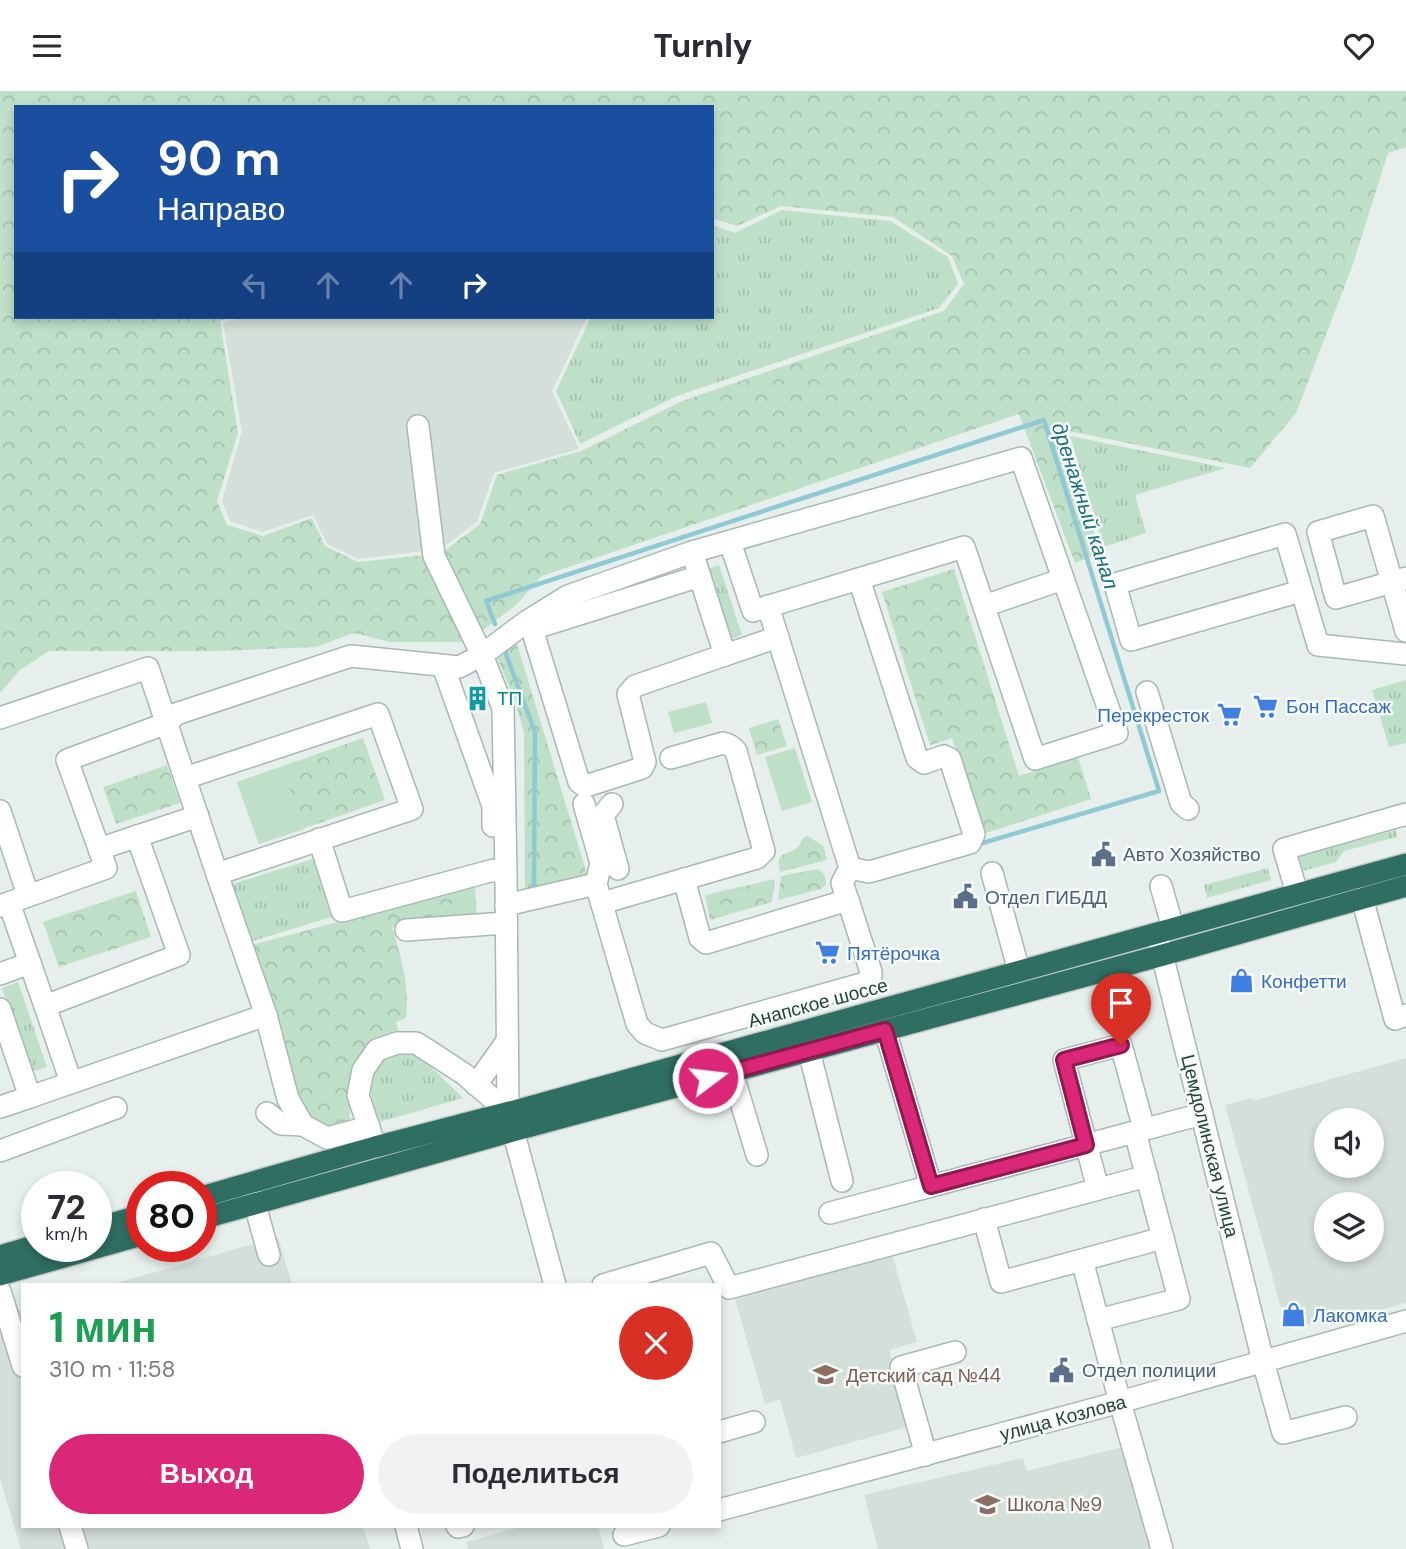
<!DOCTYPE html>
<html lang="ru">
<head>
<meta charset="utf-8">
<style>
	:root { --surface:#fff; --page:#f2f2f3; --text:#2b2b33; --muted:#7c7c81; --accent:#db2777 }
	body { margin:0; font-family:"DM Sans",sans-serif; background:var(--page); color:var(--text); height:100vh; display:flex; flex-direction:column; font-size:26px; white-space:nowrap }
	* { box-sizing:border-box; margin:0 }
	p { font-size:23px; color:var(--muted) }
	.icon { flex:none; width:38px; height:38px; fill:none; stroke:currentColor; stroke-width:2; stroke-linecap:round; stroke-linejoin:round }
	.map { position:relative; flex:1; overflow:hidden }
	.sheet { position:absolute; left:21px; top:1192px; width:700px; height:245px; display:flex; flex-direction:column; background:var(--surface); border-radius:0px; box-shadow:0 4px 10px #0003 }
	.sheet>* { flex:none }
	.hud { position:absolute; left:14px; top:14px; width:700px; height:214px; border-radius:0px; box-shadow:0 4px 10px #0003; background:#1a4fa0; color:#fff; overflow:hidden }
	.fabs { position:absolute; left:1314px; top:1017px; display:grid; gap:14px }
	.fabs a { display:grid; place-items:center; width:70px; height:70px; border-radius:50%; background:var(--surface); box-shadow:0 4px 10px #0003; font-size:35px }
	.speed { position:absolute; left:21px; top:1080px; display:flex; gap:14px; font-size:35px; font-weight:700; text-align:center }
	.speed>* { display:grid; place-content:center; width:91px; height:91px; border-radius:50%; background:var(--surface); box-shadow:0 4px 10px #0003; line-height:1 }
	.speed small { font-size:18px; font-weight:400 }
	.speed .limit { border:10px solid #d22; background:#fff; color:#111 }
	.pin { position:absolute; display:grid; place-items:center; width:60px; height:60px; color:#fff; margin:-72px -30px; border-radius:50% 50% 50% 0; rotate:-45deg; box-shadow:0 0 7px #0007 }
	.pin .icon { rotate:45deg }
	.me { position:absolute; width:77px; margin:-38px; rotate:75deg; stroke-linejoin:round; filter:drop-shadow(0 0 5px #0008) }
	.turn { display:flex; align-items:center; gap:24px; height:147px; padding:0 28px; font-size:32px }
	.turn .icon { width:91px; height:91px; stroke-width:2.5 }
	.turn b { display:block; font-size:49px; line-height:60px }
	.lanes { display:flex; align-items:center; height:66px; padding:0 28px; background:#0003; justify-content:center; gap:35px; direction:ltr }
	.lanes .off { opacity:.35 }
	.round { display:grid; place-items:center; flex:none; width:74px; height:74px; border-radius:37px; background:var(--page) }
	.summary { display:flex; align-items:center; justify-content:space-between; height:119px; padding:0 28px }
	h1 { font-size:42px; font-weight:800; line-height:52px; color:#1e9e55 }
	.cta { display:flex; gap:14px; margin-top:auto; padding:14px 28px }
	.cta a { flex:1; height:80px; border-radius:42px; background:var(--accent); color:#fff; font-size:28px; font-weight:800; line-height:80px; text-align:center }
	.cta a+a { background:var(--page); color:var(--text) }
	header { display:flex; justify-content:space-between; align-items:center; height:91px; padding:0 28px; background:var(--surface); font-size:32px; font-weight:800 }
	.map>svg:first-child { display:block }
	.built { fill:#d4dfda; fill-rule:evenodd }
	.grass { fill:url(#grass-tufts) }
	.forest { fill:url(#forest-crowns) }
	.pitch { fill:#bfe0c8 }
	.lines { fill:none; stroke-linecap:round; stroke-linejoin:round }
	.stream { stroke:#8ec9d4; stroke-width:4.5 }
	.minor-casing { stroke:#a8b8b2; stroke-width:24 }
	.highway-casing { stroke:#c2cac8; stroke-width:24 }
	.minor { stroke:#fff; stroke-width:21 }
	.highway { stroke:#2f6f62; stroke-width:21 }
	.route-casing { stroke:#8e194d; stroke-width:18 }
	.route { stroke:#db2777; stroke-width:12 }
	.labels { text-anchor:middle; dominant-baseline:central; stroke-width:5; stroke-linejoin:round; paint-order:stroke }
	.culture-label { font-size:19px; fill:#0d838f; stroke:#f7fbf9; text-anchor:start }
	.shop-label { font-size:19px; fill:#366cbe; stroke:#f7fbf9; text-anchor:start }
	.service-label { font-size:19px; fill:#4e5e75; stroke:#f7fbf9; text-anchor:start }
	.street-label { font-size:19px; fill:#24423a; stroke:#f7fbf9 }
	.education-label { font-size:19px; fill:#785e54; stroke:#f7fbf9; text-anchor:start }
	.water-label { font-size:21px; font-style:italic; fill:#1c6f80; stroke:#f7fbf9 }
</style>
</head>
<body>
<header><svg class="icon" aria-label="menu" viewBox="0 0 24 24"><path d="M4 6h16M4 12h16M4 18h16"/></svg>Turnly<svg class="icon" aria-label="heart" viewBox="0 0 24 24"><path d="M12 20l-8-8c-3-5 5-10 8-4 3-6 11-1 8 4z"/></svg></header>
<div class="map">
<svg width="1406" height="1458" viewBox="0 0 1406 1458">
	<defs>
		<pattern id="grass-tufts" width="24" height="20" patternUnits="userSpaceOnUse" patternTransform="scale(1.75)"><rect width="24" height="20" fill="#bfe0c8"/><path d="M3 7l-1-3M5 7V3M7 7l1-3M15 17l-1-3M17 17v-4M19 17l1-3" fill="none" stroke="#a4c1ad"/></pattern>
		<pattern id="forest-crowns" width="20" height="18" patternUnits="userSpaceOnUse" patternTransform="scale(1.75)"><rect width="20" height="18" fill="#bfe0c8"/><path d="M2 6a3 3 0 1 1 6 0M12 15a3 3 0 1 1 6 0" fill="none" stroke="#a4c1ad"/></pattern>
	</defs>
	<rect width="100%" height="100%" fill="#e6efeb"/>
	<g class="built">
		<polygon points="244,226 587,226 552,300 579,358 494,382 477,431 441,458 358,468 327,453 313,424 263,441 230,430 222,410 242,340 223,232"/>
		<path d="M1406,967v245l-77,21 -2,-5 -40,11 -62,-225 27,-7 1,3zM1372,1029v45h-46v-45zM1372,1113v45h-46v-45z"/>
		<polygon points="278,1146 292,1193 110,1194"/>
		<polygon points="891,1159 917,1251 889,1259 910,1335 796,1367 780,1309 765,1313 734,1205"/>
		<polygon points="23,1218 23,1435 363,1435 370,1458 21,1458 0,1388 0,1225"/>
		<polygon points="1127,1355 1158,1458 878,1458 864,1404 1023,1367 1027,1380"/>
		<polygon points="524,1435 598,1435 604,1458 468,1458 466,1451"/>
	</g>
	<g class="grass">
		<polygon points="782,119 890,130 948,166 958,193 939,217 677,305 580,353 556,300 591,226 712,226 712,134 735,142"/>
		<polygon points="1070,345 1226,377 1135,404 1146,442 1104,456"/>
		<polygon points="719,474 742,544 728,549 704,479"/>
		<polygon points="1406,589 1406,652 1389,656 1372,599"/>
		<polygon points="1396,739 1397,746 1344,760 1336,771 1303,780 1299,765"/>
		<polygon points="313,768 331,826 247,852 229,794"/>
		<polygon points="1268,777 1271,789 1207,807 1204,794"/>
		<polygon points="18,891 47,976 31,981 2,897"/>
		<path d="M398,962l15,1 15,10 35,34 -83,24c-7,-20 -19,-46 2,-63 4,-3 11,-4 16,-6z"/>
	</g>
	<g class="forest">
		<polygon points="0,0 1406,0 1406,56 1388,62 1352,176 1296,322 1250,377 1064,339 1100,462 1075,472 1019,323 542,485 517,513 482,540 443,461 480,433 497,384 581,360 682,310 944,220 964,193 952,165 893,126 781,115 737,135 712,127 712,16 16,16 16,226 233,226 220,230 238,342 217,410 227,434 263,445 312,427 325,455 358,471 424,464 465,551 390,551 354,542 315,556 216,560 49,560 20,579 0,602"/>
		<polygon points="954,478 1019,685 1078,666 1091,708 983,743 952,647 930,654 882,501"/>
		<polygon points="514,543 587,783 525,799 524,642 515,609 494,560"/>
		<polygon points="778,628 787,655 757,664 749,637"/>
		<polygon points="363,647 385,709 259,753 237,691"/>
		<polygon points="167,674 180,712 116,733 103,696"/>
		<path d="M808,745l16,11 3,13 -47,12c-5,-22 6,-15 18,-25 2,-3 5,-8 6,-10z"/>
		<path d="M817,778c8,4 9,8 9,16l-5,4 -43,11 3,-24z"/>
		<polygon points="775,788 772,811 710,829 705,804"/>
		<path d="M475,794l2,32 -85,10c9,30 18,60 14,91l-10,4 4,14 -51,58 1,31 -23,7 -21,-13 -12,-25 -46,-148z"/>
		<polygon points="136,800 151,846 59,876 43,831"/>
	</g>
	<g class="pitch">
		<polygon points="706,611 712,632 674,642 668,621"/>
		<polygon points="795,657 812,711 782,720 765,666"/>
		<polygon points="281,676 304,738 259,753 237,691"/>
	</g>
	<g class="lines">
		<g class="stream">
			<polyline points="495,533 486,510 1044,329 1159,700 979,753"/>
			<polyline points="503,555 535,641 534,794"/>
		</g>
		<defs>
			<g id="minor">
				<polyline points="1406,487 1336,507 1318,441 1373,425 1406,540"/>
				<polyline points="1301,500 1131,549 1115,493 1285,443 1318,554 1406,563"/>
				<polyline points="768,515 850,777 842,792 848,809"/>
				<polyline points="984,515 1063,488"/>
				<polyline points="526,531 532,538 579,691 583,694 589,694 639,678 642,677 645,671 628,603 635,595 725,564 692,461"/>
				<polyline points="532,538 700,485"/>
				<polyline points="725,564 778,546"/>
				<polyline points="443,575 493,715 493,735"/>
				<polyline points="1147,601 1181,712 1188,718"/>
				<polyline points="0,627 148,577 217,783 412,718 378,623 185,687"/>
				<polyline points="584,713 601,772 596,793"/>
				<polyline points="612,713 603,724 618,778"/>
				<polyline points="0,720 28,804"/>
				<polyline points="319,748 342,820 494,779 506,784"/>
				<polyline points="99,758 198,725"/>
				<polyline points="850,777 869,781 970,752 974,743 950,668 944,665 924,672 917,667 859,488"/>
				<polyline points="992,782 1019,880"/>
				<polyline points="217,783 266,924"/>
				<polyline points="1161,795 1173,837"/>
				<polyline points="1297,802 1284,758 1406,723"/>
				<polyline points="1362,807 1395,928 1406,924"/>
				<path d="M602,812l155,-45 7,-7 -28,-100c-4,-5 -7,-7 -13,-8l-52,15"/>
				<polyline points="506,814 596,793 637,933 645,942 662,949 865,892 871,885 871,881 848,809 706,852 700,847 684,788"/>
				<polyline points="0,815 106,777 67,669 167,632 176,623 351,565 459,576 482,564 434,465 418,335"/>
				<polyline points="406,839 506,832"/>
				<polyline points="1158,847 1263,1270 1283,1342 1346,1326"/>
				<polyline points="30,872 45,915"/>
				<polyline points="0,883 30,872 9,812"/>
				<polyline points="0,918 30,1006 266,924 288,1008 303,1034 327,1047 369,1036"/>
				<polyline points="885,939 931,1095"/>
				<polyline points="809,960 842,1090"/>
				<polyline points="732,981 757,1064"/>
				<polyline points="71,991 45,915 179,864 137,745"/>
				<polyline points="476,994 507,950"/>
				<polyline points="0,1016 30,1006"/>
				<polyline points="267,1022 281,1033 303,1034"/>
				<polyline points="373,1049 358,1004 363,979 377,959 397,952 416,952 435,964 464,983 508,1021"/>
				<polyline points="0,1060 116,1017"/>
				<polyline points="250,1096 269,1164"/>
				<polyline points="1098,1098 1064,969 1121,954 1144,1038"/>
				<polyline points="830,1122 1202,1023"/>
				<polyline points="984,1128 1001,1191 1163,1147"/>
				<polyline points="1082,1169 1120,1311 1162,1458"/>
				<polyline points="555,1194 508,1021 506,784 503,617 482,564 526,531 568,505 692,461 1021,367 1117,642 1035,668 964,456 753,520 730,451"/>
				<polyline points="603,1194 711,1162 729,1197 1147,1085"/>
				<polyline points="0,1200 23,1275"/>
				<polyline points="1098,1229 1179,1208 1135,1041"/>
				<polyline points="719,1341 754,1331"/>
				<polyline points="926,1364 901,1276 955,1261"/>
				<polyline points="719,1419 1120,1311 1406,1230"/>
				<polyline points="70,1435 77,1458"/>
				<polyline points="406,1435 412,1458"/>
				<polyline points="457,1435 458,1436 463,1435"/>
				<polyline points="624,1444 659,1435"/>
			</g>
			<g id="highway">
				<polyline points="201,1106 375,1056 533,1015 1406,773"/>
				<polyline points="201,1128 513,1040 1163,864 1406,795"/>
				<polyline points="96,1137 142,1124"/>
				<polyline points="0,1165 37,1154"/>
				<polyline points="0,1184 142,1144"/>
			</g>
		</defs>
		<use href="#minor" class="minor-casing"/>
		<use href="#highway" class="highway-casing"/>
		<use href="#minor" class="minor"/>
		<use href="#highway" class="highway"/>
	</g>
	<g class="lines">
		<defs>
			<polyline id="route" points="708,987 885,939 931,1095 1086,1054 1064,969 1121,954"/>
		</defs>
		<use href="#route" class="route-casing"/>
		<use href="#route" class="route"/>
	</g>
	<defs>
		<symbol id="building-bare" viewBox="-9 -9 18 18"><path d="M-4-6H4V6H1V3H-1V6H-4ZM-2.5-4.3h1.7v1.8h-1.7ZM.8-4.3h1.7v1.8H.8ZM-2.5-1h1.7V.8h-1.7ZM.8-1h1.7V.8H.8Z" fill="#0f9aa8" stroke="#f7fbf9" stroke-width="2.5" paint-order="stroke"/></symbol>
		<symbol id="supermarket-bare" viewBox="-9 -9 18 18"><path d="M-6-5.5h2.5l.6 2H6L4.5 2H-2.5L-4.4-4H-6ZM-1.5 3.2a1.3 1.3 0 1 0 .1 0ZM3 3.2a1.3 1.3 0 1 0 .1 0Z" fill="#3f7fe0" stroke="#f7fbf9" stroke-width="2.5" paint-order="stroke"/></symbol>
		<symbol id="civic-bare" viewBox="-9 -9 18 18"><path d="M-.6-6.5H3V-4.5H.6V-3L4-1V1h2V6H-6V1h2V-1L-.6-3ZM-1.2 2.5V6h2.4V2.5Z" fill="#5c6f8a" stroke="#f7fbf9" stroke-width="2.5" paint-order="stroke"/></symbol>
		<symbol id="shop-bare" viewBox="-9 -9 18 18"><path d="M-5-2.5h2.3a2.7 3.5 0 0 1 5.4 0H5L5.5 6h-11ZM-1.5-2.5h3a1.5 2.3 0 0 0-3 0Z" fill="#3f7fe0" stroke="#f7fbf9" stroke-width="2.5" paint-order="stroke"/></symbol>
		<symbol id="school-bare" viewBox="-9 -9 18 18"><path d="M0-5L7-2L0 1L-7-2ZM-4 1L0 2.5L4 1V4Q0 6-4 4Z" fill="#8d6e63" stroke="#f7fbf9" stroke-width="2.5" paint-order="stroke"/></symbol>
	</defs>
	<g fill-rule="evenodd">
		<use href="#building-bare" x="460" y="590" width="35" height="35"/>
		<use href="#supermarket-bare" x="1248" y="598" width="35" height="35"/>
		<use href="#supermarket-bare" x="1212" y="606" width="35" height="35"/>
		<use href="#civic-bare" x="1086" y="746" width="35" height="35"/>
		<use href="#civic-bare" x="948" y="788" width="35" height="35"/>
		<use href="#supermarket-bare" x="810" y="844" width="35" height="35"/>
		<use href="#shop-bare" x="1224" y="872" width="35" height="35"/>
		<use href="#shop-bare" x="1276" y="1206" width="35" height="35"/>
		<use href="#civic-bare" x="1044" y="1262" width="35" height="35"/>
		<use href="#school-bare" x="808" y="1266" width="35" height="35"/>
		<use href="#school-bare" x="970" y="1396" width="35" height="35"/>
	</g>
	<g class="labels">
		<g class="culture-label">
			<text x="497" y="607">ТП</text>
		</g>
		<g class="shop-label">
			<text x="1286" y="615">Бон Пассаж</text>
			<text x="1209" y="624" text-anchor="end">Перекресток</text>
			<text x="847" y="862">Пятёрочка</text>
			<text x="1261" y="890">Конфетти</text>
			<text x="1313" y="1224">Лакомка</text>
		</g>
		<g class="service-label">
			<text x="1123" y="763">Авто Хозяйство</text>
			<text x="985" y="806">Отдел ГИБДД</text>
			<text x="1082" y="1279">Отдел полиции</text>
		</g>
		<g class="street-label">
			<text transform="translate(818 912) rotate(-15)">Анапское шоссе</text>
			<text transform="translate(1210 1055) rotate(76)">Цемдолинская улица</text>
			<text transform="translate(1063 1327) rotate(-15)">улица Козлова</text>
		</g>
		<g class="education-label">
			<text x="846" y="1284">Детский сад №44</text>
			<text x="1007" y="1413">Школа №9</text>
		</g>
		<g class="water-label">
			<text transform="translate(1085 415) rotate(72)">дренажный канал</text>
		</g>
	</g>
</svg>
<div class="fabs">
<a><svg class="icon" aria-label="sound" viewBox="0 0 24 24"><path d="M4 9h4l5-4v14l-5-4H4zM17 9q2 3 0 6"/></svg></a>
<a><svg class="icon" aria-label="layers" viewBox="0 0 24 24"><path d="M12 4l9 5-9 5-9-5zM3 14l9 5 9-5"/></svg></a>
</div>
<div class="speed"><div>72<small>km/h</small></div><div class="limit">80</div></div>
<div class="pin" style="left:1121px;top:954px;background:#d93025"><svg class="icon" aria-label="arrive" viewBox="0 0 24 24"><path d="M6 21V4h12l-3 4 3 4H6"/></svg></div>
<svg class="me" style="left:708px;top:987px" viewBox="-20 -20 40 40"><circle r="17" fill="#db2777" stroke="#fff" stroke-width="3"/><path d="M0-11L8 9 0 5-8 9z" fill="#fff"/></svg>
<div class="hud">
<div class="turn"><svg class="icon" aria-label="right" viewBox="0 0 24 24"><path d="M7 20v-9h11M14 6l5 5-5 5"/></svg><div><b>90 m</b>Направо</div></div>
<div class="lanes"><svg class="icon off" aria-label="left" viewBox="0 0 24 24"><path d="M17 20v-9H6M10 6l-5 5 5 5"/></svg><svg class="icon off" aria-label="ahead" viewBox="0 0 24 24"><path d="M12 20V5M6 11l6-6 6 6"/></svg><svg class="icon off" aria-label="ahead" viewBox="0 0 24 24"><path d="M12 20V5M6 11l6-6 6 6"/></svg><svg class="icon" aria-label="right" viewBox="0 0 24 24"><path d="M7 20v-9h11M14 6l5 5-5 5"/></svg></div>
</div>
<section class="sheet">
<div class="summary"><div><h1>1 мин</h1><p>310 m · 11:58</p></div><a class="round" style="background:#d93025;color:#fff"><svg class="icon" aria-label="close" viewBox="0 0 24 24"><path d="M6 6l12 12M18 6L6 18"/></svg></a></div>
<div class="cta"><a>Выход</a><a>Поделиться</a></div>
</section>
</div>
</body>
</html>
